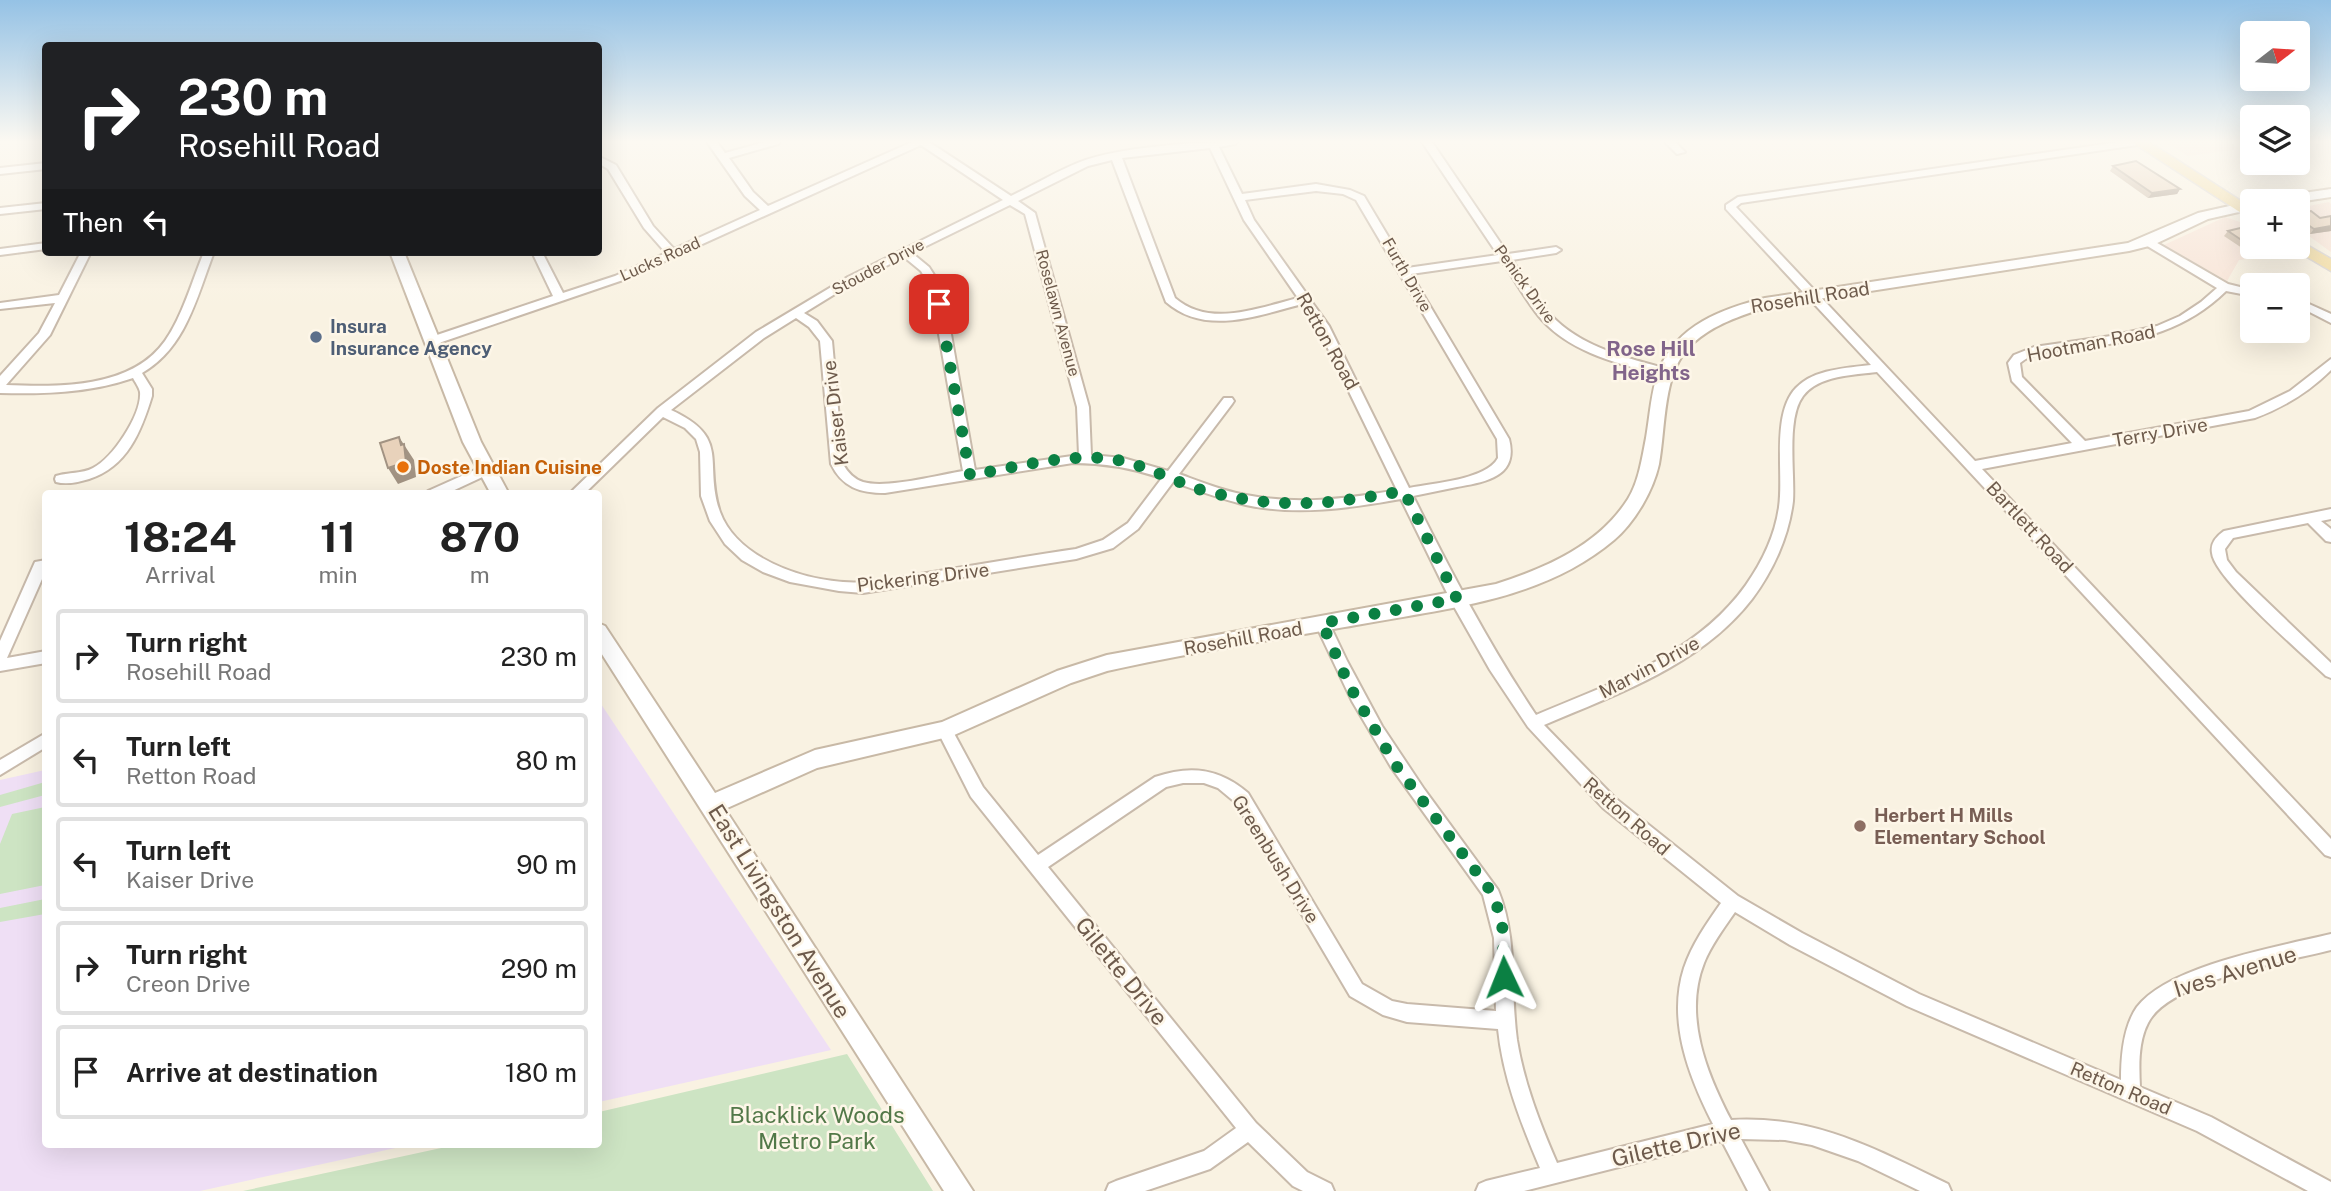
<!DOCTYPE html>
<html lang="en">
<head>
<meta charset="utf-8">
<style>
	:root { --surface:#fff; --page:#f2f2f2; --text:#222; --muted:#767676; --line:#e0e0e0 }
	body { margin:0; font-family:"Public Sans",sans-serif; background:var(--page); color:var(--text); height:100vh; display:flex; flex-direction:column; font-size:26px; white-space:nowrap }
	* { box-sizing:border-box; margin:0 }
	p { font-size:23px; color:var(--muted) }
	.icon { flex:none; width:38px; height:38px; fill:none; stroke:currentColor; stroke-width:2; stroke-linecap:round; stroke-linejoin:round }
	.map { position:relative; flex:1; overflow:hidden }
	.sheet { position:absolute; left:42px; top:490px; width:560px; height:658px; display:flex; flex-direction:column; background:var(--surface); border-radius:7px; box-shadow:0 7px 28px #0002 }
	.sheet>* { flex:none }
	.guide { position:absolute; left:42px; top:42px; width:560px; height:214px; border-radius:7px; box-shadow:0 7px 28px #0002; background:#202124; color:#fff; overflow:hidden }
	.needle { width:46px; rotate:73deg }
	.fabs { position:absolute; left:2240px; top:21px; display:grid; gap:14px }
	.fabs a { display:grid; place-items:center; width:70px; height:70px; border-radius:7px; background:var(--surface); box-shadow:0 7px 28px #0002; font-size:35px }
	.pin { position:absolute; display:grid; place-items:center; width:60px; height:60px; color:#fff; margin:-30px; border-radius:14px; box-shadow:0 4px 10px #0006 }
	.me { position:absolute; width:77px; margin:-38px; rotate:358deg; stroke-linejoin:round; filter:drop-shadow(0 0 5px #0008) }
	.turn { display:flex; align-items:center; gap:24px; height:147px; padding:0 21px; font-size:32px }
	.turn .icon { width:91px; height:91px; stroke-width:2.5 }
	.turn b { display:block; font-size:49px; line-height:60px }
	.then { display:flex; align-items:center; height:66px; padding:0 21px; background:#0003; gap:14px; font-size:26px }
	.eta { display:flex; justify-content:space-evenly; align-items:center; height:119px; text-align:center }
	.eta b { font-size:42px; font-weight:700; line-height:49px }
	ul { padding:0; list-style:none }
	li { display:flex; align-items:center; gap:21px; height:94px; margin:0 14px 10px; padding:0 7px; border:4px solid var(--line); border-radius:7px }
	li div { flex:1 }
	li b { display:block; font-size:26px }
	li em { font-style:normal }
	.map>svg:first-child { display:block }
	.commercial { fill:#f8e4d7 }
	.education { fill:#efdff5 }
	.green { fill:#cde4c3 }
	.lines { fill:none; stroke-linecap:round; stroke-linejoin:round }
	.street-casing { stroke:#c8baab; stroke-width:4 }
	.secondary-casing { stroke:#c8b9a6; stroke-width:4 }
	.primary-casing { stroke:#d9d4d0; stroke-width:3 }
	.street { fill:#fff; fill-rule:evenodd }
	.secondary { fill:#fff; fill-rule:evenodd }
	.primary { fill:#f1dba1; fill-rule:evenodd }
	.wall { fill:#c8b5a1 }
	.shaded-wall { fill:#a29383 }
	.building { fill:#e8d2bb; stroke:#a29383; stroke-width:2 }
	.route { stroke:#0b8043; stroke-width:12; stroke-dasharray:0 21.6 }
	.service-dot { fill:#5c6f8a; stroke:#fdf6e8; stroke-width:2.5 }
	.food-dot { fill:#e8710a; stroke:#fdf6e8; stroke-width:2.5 }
	.education-dot { fill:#8d6e63; stroke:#fdf6e8; stroke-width:2.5 }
	.labels { text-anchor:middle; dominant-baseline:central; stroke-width:5; stroke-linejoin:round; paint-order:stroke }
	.far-street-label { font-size:16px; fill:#6e5b4c; stroke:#fdf6e8 }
	.street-label { font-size:19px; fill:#6e5b4c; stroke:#fdf6e8 }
	.service-label { font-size:19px; font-weight:bold; fill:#4e5e75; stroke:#fdf6e8; text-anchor:start }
	.food-label { font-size:19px; font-weight:bold; fill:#c56008; stroke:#fdf6e8; text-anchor:start }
	.education-label { font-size:19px; font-weight:bold; fill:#785e54; stroke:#fdf6e8; text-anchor:start }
	.neighbourhood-label { font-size:21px; font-weight:bold; fill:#81648a; stroke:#fdf6e8 }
	.near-street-label { font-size:23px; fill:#6e5b4c; stroke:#fdf6e8 }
	.near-park-label { font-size:23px; fill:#527848; stroke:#fdf6e8 }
</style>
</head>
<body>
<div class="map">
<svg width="2331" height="1191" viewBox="0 0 2331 1191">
	<rect width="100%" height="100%" fill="#f9f2e2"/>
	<g class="commercial">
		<polygon points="2166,142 2229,142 2241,149 2188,156"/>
		<polygon points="2329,202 2331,204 2331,252 2298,228 2298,208"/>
		<polygon points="2225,217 2252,226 2252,247 2284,247 2293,253 2239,260 2227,281 2164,245"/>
	</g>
	<g class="education">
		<polygon points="598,701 599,701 831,1050 599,1102"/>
		<polygon points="45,770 46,1144 409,1145 200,1191 0,1191 0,780"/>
	</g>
	<g class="green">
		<polygon points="45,782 45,795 0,807 0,795"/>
		<polygon points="45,807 45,885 0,894 0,844 12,814"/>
		<polygon points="45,899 45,914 0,922 0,908"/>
		<polygon points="847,1054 933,1191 243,1191 455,1145 598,1144 599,1112"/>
	</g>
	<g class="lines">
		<defs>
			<g id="street">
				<path d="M707,142h10l8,11 40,-11h15l-2,2 -49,14 24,34 15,14 144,-64h17l82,54c23,-11 46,-25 69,-34 39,-15 114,-20 157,-20l-2,2 -16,3 23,47 74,-10 34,6 14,6 43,72 91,-13 -76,-113h10l76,112 48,-7 5,3 -5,3 -44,7c12,17 23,38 38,54 30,33 77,44 118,55l2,3 -6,4c-43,-12 -91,-22 -122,-56 -15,-17 -27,-40 -40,-59l-91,13 98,165c10,38 -24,43 -52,48 -15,3 -29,6 -44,9 38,76 76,149 123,219 76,-32 160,-60 210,-130 16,-23 29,-49 33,-78 5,-33 -8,-93 17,-119 18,-19 51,-20 75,-23l-145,-156v-4l12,-8 381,-55h23l-5,3 -396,58 -5,4 239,254 97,-18 -60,-62 -4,-18 6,-8 20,-8 77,-11 46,-10 23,-10 21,-14 16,-14 -73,-44v-4h8l76,44 24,6v6l-26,-5c-40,39 -84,49 -138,56 -21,3 -52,2 -68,16l2,14 63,64 164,-30 41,-20 41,-32v11c-22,22 -47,37 -76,48l-273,51 349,370v18l-6,-2 -448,-483c-23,3 -58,3 -74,24 -17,22 -8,78 -10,105 -4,35 -20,70 -41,98 -51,66 -133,94 -208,126l71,73 123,98 64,37 117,61 202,86c0,-24 2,-53 16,-73 32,-42 144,-61 194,-73v16c-44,11 -162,31 -183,73 -10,19 -9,44 -8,64l71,30 120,65v9h-23l-111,-60 -290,-125 -117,-61 -55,-33c-11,16 -24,33 -31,51 -21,53 3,111 27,157 84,-5 144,29 217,64l3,7h-31l-62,-30 -46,-16 -27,-5 -44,-1 28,52h-21l-26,-50 -198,50h-48l3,-7 7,-3 54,-13c-19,-45 -37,-90 -42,-139l-91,-7 -24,-7 -33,-19 -114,-193 -18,-15 -14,-5h-21l-17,4 -118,80 208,256 51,49 24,12 3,7h-31l-10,-5 -45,-44 -38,27 -65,22h-39l3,-7 7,-3 88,-30 32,-23 -265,-331 -34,-67 3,-4 5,-2 5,2 33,61 55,68 117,-78c35,-12 64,-9 93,16l114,191 30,17 15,3 89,7 -2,-73 -11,-43 -92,-128 -39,-66 -37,-78 2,-4h10l20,42 35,65 42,63 74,101c20,48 12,99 19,150 7,43 23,84 40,123l156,-39c-24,-47 -46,-103 -29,-156 8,-24 23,-45 37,-65l-118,-95 -75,-81 -38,-57 -38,-67 -51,-104c-51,9 -104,17 -155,6 -25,-6 -49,-15 -73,-23l-35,47 -25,19 -37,11 -213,34 -24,-2 -49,-9 -27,-10 -21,-12 -17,-16 -15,-23 -9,-25 -1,-44 -4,-13 -11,-11 -22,-11 -79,77h-15l89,-86 98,-76 92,-55 155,-77 -82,-55 -298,135 -187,64h-8v-6l125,-42 -21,-44h10l21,41 52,-17 51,-23 -22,-25 -36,-59 -10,-6v-7l18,9 37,61 21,23 86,-39 -15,-14zM1210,148l34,72 54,78c-40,10 -88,30 -123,0l-53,-140zM1112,160l54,142c39,34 91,14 136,2l15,22 80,164c-50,9 -100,15 -151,5 -23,-4 -45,-13 -67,-21l53,-70 2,-3 -2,-3h-8l-56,73 -45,-13 -32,-3 -2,-48 -54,-194 -17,-12 70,-35zM1316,191l27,3 13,6 141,239 1,19c-12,22 -65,25 -89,30l-80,-162 -18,-25v-4l-3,-1 -54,-76 -9,-20zM1010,205l15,9 52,193 2,48 -104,15 -32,-181 -14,-22 -17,-14zM904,257l17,14 10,18 32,182c-25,4 -77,18 -100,11 -9,-3 -15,-9 -20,-18l-11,-123 -15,-20 -13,-8 52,-32zM796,318l13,9 11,14 11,123c11,23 29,29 54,29l188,-30c31,0 59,5 89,15l-34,45 -25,17 -27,9c-48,7 -95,15 -143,23 -22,3 -45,9 -68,10 -49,4 -127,-20 -145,-70 -17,-50 12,-74 -49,-102l93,-72z"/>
				<polygon points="1665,142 1675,142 1685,152 1677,154"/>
				<polygon points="46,163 46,169 0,174 0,168"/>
				<polygon points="46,203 46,209 0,214 0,208"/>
				<polygon points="46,243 46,249 0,255 0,249"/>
				<path d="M81,252h10l-41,83 -44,50c52,2 125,4 159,-44 18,-26 27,-60 39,-89h10c-17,44 -28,96 -72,121l10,16v7c-11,36 -25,71 -63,83 -10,3 -22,6 -33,3l-1,-3 1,-3c13,-4 26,-2 37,-8 20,-10 49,-54 47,-76 -1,-5 -5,-10 -7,-14 -44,15 -87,16 -133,15v-17l39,-43 16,-30 -55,6v-6l59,-8z"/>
				<polygon points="2298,299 2331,314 2331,323 2298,306"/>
				<polygon points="486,465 492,470 491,473 446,494 427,494 428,491"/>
				<path d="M2331,509v10l-10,2 10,8v13l-5,-1 -18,-18 -75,15 -8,11 2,11 9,12 95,91v15l-5,-2c-22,-21 -112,-98 -114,-123 -2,-10 5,-17 12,-22z"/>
				<polygon points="46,560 46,570 7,658 46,651 46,663 0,671 0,641 35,562"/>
				<polygon points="46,733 46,747 0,775 0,760"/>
			</g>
			<g id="secondary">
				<polygon points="2331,189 2331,197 2298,202 2268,201 2275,197"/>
				<path d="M2252,201v8l-44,10 -55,26 -24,6 -362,56c-27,9 -53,17 -75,37 -30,27 -26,83 -33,120 -6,27 -24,58 -45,76 -71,60 -165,68 -252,84 -85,15 -171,28 -255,47l-36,12 -119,53 -135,32 -92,41 248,382h-29l-346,-543v-25l7,3 110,167 100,-43 127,-28 115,-51 50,-16 389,-71c50,-16 103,-39 132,-85 11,-18 14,-41 18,-61 4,-23 5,-47 13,-68 18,-45 63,-61 106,-72l363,-55 70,-30z"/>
				<polygon points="390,252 404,252 481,442 509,494 491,494 463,442"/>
			</g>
			<g id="primary">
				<polygon points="2132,142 2149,142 2252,208 2252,220"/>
				<polygon points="2298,240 2331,259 2331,271 2292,248 2298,247"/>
			</g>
		</defs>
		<use href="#street" class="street-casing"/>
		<use href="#secondary" class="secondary-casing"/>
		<use href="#primary" class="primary-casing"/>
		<use href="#street" class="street"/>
		<use href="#secondary" class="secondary"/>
		<use href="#primary" class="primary"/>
	</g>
	<g class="wall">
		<polygon points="2113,166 2180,189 2177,194 2148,198 2110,171"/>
		<polygon points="2298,213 2320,218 2331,216 2331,231 2310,234 2298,225"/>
		<polygon points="2228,231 2258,247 2245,250 2224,236"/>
	</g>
	<g class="shaded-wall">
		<polygon points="2180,189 2177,194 2148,198 2152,193"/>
		<polygon points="2331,226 2331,231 2310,234 2314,229"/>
		<polygon points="2252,244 2252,247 2258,247 2245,250 2249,245"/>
		<polygon points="399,437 414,460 416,477 398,484 388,468 401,445"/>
	</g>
	<g class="building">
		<polygon points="2136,161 2180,189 2152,193 2113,166"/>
		<polygon points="2311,211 2320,218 2331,216 2331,226 2314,229 2298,218 2298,213"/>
		<polygon points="2240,228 2252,236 2252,244 2249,245 2228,231"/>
		<polygon points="399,437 401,445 404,444 406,462 388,468 380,443"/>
	</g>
	<linearGradient id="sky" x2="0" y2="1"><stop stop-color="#95c2e5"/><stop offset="0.46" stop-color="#fcf9f2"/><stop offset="1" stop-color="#fcf9f2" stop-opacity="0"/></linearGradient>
	<rect width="2331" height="308" fill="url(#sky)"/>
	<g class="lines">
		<path class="route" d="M939,304l31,171c43,-7 89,-20 132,-17 38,2 71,25 107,34 73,18 122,12 195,-1l53,108 -135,24 27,62 46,79 95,126 12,28 2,59"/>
	</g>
	<circle class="service-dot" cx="316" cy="337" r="7"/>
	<circle class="food-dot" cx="403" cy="467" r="7"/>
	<circle class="education-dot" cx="1860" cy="826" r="7"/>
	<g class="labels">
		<g class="far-street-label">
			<text transform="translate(660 259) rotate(-24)">Lucks Road</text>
			<text transform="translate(878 267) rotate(-28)">Stouder Drive</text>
			<text transform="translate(1407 275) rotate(60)">Furth Drive</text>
			<text transform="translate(1525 284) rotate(54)">Penick Drive</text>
			<text transform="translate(1058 313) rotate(75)">Roselawn Avenue</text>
		</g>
		<g class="street-label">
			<text transform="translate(1810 297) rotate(-9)">Rosehill Road</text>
			<text transform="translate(1328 341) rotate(61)">Retton Road</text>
			<text transform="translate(2091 343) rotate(-11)">Hootman Road</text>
			<text transform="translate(835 413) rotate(-97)">Kaiser Drive</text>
			<text transform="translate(2160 432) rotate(-10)">Terry Drive</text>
			<text transform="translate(2030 527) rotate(47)">Bartlett Road</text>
			<text transform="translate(923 577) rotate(-7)">Pickering Drive</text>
			<text transform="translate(1243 638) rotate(-10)">Rosehill Road</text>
			<text transform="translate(1649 667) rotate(-28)">Marvin Drive</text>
			<text transform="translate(1627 816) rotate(41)">Retton Road</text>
			<text transform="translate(1276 859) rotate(58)">Greenbush Drive</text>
			<text transform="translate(2121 1088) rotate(23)">Retton Road</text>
		</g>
		<g class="service-label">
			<text x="330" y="326">Insura<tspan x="330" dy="22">Insurance Agency</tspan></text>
		</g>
		<g class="food-label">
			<text x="417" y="467">Doste Indian Cuisine</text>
		</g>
		<g class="education-label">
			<text x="1874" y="815">Herbert H Mills<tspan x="1874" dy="22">Elementary School</tspan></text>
		</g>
		<g class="neighbourhood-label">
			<text x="1651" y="348">Rose Hill<tspan x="1651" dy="24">Heights</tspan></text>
		</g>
		<g class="near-street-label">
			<text transform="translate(780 911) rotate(58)">East Livingston Avenue</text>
			<text transform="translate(1122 971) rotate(51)">Gilette Drive</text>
			<text transform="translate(2235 971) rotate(-17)">Ives Avenue</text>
			<text transform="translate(1676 1144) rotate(-13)">Gilette Drive</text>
		</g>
		<g class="near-park-label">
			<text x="817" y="1114">Blacklick Woods<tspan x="817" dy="26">Metro Park</tspan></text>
		</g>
	</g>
</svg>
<div class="fabs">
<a><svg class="needle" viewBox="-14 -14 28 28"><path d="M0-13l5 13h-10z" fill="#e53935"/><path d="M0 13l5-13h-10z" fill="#767676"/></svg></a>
<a><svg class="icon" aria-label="layers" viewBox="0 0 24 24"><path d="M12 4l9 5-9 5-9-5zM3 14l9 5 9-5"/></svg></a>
<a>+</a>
<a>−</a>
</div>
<div class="pin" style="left:939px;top:304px;background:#d93025"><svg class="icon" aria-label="arrive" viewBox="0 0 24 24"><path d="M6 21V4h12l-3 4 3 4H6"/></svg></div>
<svg class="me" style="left:1504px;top:977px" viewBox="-20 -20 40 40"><path d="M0-17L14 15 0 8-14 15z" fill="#0b8043" stroke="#fff" stroke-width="4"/></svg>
<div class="guide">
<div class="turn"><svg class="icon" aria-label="right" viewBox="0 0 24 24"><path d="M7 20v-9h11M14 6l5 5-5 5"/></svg><div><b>230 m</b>Rosehill Road</div></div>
<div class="then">Then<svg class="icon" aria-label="left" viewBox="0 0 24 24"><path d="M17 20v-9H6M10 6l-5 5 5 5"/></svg></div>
</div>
<section class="sheet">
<div class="eta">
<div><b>18:24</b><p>Arrival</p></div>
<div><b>11</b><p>min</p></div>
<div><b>870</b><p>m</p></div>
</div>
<ul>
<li><svg class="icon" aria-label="right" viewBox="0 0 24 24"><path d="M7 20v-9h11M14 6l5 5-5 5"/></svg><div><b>Turn right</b><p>Rosehill Road</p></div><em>230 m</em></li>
<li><svg class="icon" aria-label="left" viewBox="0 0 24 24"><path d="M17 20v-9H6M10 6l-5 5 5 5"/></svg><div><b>Turn left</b><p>Retton Road</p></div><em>80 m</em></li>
<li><svg class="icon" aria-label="left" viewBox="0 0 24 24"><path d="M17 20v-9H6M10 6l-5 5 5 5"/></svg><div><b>Turn left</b><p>Kaiser Drive</p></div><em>90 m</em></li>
<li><svg class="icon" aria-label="right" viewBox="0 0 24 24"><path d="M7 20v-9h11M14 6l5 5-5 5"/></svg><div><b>Turn right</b><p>Creon Drive</p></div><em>290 m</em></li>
<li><svg class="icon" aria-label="arrive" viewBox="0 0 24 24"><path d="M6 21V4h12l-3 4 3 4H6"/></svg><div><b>Arrive at destination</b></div><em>180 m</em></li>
</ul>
</section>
</div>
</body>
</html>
